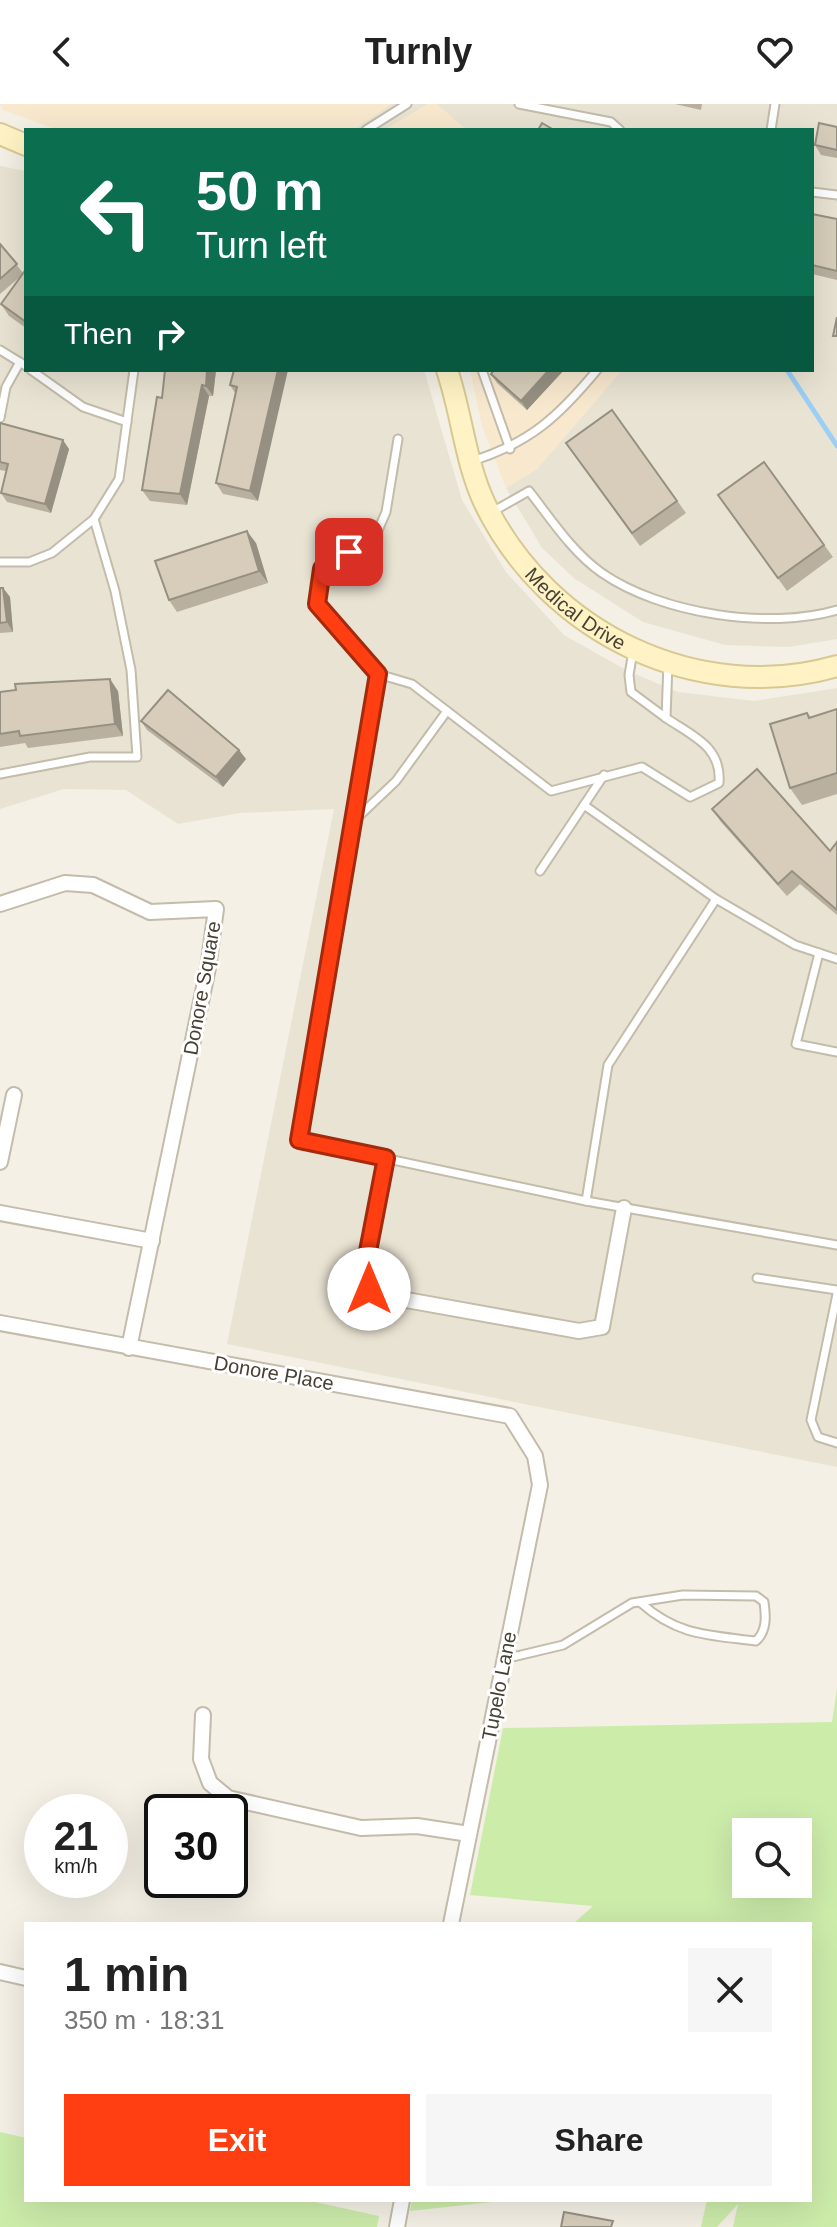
<!DOCTYPE html>
<html lang="en">
<head>
<meta charset="utf-8">
<style>
	:root { --surface:#fff; --page:#f6f6f6; --text:#222; --muted:#767676; --accent:#ff3f12 }
	body { margin:0; font-family:Arial,sans-serif; background:var(--page); color:var(--text); height:100vh; display:flex; flex-direction:column; font-size:30px; white-space:nowrap }
	* { box-sizing:border-box; margin:0 }
	p { font-size:26px; color:var(--muted) }
	.icon { flex:none; width:44px; height:44px; fill:none; stroke:currentColor; stroke-width:2; stroke-linecap:round; stroke-linejoin:round }
	.map { position:relative; flex:1; overflow:hidden }
	.side { position:absolute; left:24px; top:1818px; width:788px; height:280px; display:flex; flex-direction:column; background:var(--surface); border-radius:0px; box-shadow:0 8px 32px #0002 }
	.side>* { flex:none }
	.guide { position:absolute; left:24px; top:24px; width:790px; height:244px; border-radius:0px; box-shadow:0 8px 32px #0002; background:#0b6e4f; color:#fff; overflow:hidden }
	.controls { position:absolute; left:732px; top:1714px; display:grid; gap:16px }
	.controls a { display:grid; place-items:center; width:80px; height:80px; border-radius:0px; background:var(--surface); box-shadow:0 8px 32px #0002; font-size:40px }
	.speed { position:absolute; left:24px; top:1690px; display:flex; gap:16px; font-size:40px; font-weight:700; text-align:center }
	.speed>* { display:grid; place-content:center; width:104px; height:104px; border-radius:50%; background:var(--surface); box-shadow:0 8px 32px #0002; line-height:1 }
	.speed small { font-size:20px; font-weight:400 }
	.speed .limit { border:4px solid #111; border-radius:12px; background:#fff; color:#111 }
	.pin { position:absolute; display:grid; place-items:center; width:68px; height:68px; color:#fff; margin:-34px; border-radius:16px; box-shadow:0 4px 12px #0006 }
	.me { position:absolute; width:88px; margin:-44px; rotate:0deg; stroke-linejoin:round; filter:drop-shadow(0 0 6px #0008) }
	.turn { display:flex; align-items:center; gap:28px; height:168px; padding:0 40px; font-size:36px }
	.turn .icon { width:104px; height:104px; stroke-width:2.5 }
	.turn b { display:block; font-size:56px; line-height:68px }
	.then { display:flex; align-items:center; height:76px; padding:0 40px; background:#0003; gap:16px; font-size:30px }
	.round { display:grid; place-items:center; flex:none; width:84px; height:84px; border-radius:0px; background:var(--page) }
	.summary { display:flex; align-items:center; justify-content:space-between; height:136px; padding:0 40px }
	h1 { font-size:48px; font-weight:600; line-height:60px }
	.primary-button { display:flex; gap:16px; margin-top:auto; padding:16px 40px }
	.primary-button a { flex:1; height:92px; border-radius:0px; background:var(--accent); color:#fff; font-size:32px; font-weight:600; line-height:92px; text-align:center }
	.primary-button a+a { background:var(--page); color:var(--text) }
	header { display:flex; justify-content:space-between; align-items:center; height:104px; padding:0 40px; background:var(--surface); font-size:36px; font-weight:600 }
	.map>svg:first-child { display:block }
	.residential { fill:#e9e3d3 }
	.commercial { fill:#f8e8ce }
	.green { fill:#ccecaa; fill-rule:evenodd }
	.lines { fill:none; stroke-linecap:round; stroke-linejoin:round }
	.stream { stroke:#9ccef6; stroke-width:5 }
	.lane-casing { stroke:#c3bcaa; stroke-width:11 }
	.street-casing { stroke:#c3bcaa; stroke-width:18 }
	.secondary-casing { stroke:#d8c891; stroke-width:24 }
	.lane { stroke:#fff; stroke-width:7 }
	.street { stroke:#fff; stroke-width:14 }
	.secondary { stroke:#fff3c5; stroke-width:20 }
	.wall { fill:#b9b0a0 }
	.shaded-wall { fill:#969082 }
	.building { fill:#d7cdba; stroke:#969082; stroke-width:2 }
	.route-casing { stroke:#a6290c; stroke-width:20 }
	.route { stroke:#ff3f12; stroke-width:14 }
	.labels { text-anchor:middle; dominant-baseline:central; stroke-width:6; stroke-linejoin:round; paint-order:stroke }
	.street-label { font-size:20px; fill:#474134; stroke:#fff }
</style>
</head>
<body>
<header><svg class="icon" aria-label="back" viewBox="0 0 24 24"><path d="M15 5l-7 7 7 7"/></svg>Turnly<svg class="icon" aria-label="heart" viewBox="0 0 24 24"><path d="M12 20l-8-8c-3-5 5-10 8-4 3-6 11-1 8 4z"/></svg></header>
<div class="map">
<svg width="837" height="2123" viewBox="0 0 837 2123">
	<rect width="100%" height="100%" fill="#f4f0e5"/>
	<g class="residential">
		<polygon points="391,0 428,0 385,26 353,26"/>
		<polygon points="437,0 837,0 837,535 789,543 725,541 643,518 575,475 542,444 506,384 537,365 622,266 812,266 812,26 466,26"/>
		<polygon points="0,62 26,67 26,266 424,266 462,396 506,468 564,531 628,567 678,588 754,597 837,584 837,1363 227,1240 334,705 240,709 178,720 126,686 64,685 0,705"/>
	</g>
	<g class="commercial">
		<polygon points="0,0 391,0 353,26 58,26 3,6"/>
		<polygon points="428,0 437,0 466,26 385,26"/>
		<polygon points="470,266 622,266 537,365 506,384 482,322"/>
	</g>
	<g class="green">
		<path d="M837,1584v539h-104l5,-23 -21,23h-16l6,-27h103v-276h-237l20,-18 -123,-11 33,-167 329,-6zM746,1728h52v52h-52z"/>
		<polygon points="0,2028 26,2034 26,2096 306,2096 379,2112 377,2123 0,2123"/>
		<polygon points="412,2096 511,2096 410,2107"/>
	</g>
	<g class="lines">
		<polyline class="stream" points="787,266 837,342"/>
		<defs>
			<g id="lane">
				<polyline points="519,0 611,18 620,26"/>
				<polyline points="366,26 407,0"/>
				<polyline points="771,26 775,0"/>
				<polyline points="812,88 837,91"/>
				<polyline points="0,246 26,262"/>
				<polyline points="31,266 83,303 127,318"/>
				<polyline points="482,266 510,345"/>
				<polyline points="0,314 6,283 20,258"/>
				<polyline points="398,335 386,408 376,431 322,465 317,500 378,570 299,1036 586,1097 837,1141"/>
				<path d="M472,357c58,-18 87,-45 125,-91"/>
				<path d="M492,408l37,-21c22,28 43,61 73,82 59,41 167,57 235,37"/>
				<polyline points="0,458 29,458 52,449 94,415 119,375 134,266"/>
				<polyline points="633,547 629,571 631,588 666,614 668,559"/>
				<path d="M378,570l34,10 139,107 91,-24 48,30 29,-14c3,-36 -26,-47 -53,-65"/>
				<polyline points="0,670 90,653 137,653 131,566 115,487 94,415"/>
				<polyline points="584,701 716,795"/>
				<polyline points="356,715 396,677 447,607"/>
				<polyline points="540,767 604,671"/>
				<polyline points="819,849 796,940 837,948"/>
				<polyline points="586,1097 608,961 716,795 795,841 837,855"/>
				<polyline points="757,1174 837,1186"/>
				<polyline points="837,1190 811,1316 818,1333 837,1339"/>
				<path d="M504,1555l59,-14 69,-42 51,-8 73,1 8,6c2,14 3,29 -8,39 -47,-6 -78,-5 -115,-38"/>
			</g>
			<g id="street">
				<polyline points="0,800 65,779 93,781 150,808 216,805 208,864 129,1244"/>
				<polyline points="386,1054 364,1168 369,1185 384,1192 579,1227 602,1223 624,1104"/>
				<polyline points="0,1058 14,991"/>
				<polyline points="0,1109 152,1137"/>
				<polyline points="0,1219 510,1312 535,1352 540,1381 451,1820"/>
				<polyline points="203,1611 201,1655 210,1679 228,1694 361,1724 417,1722 469,1730"/>
				<polyline points="0,1868 26,1874"/>
				<polyline points="397,2123 402,2096"/>
			</g>
			<g id="secondary">
				<polyline points="0,30 26,41"/>
				<path id="s1" d="M447,266c15,44 18,92 38,134 63,129 213,202 352,162"/>
			</g>
		</defs>
		<use href="#lane" class="lane-casing"/>
		<use href="#street" class="street-casing"/>
		<use href="#secondary" class="secondary-casing"/>
		<use href="#lane" class="lane"/>
		<use href="#street" class="street"/>
		<use href="#secondary" class="secondary"/>
	</g>
	<g class="wall">
		<polygon points="675,0 702,0 701,6"/>
		<polygon points="837,23 837,54 821,51 815,41"/>
		<polygon points="812,110 837,115 837,176 812,170"/>
		<polygon points="0,140 23,169 26,170 26,224 9,212 1,200 21,172 0,190"/>
		<polygon points="165,266 216,266 213,292 209,292 187,401 150,397 142,386 162,294"/>
		<polygon points="234,266 258,397 223,390 216,379 235,289 230,281"/>
		<polygon points="564,266 527,306 497,279 491,270"/>
		<polygon points="612,306 686,409 640,442 566,339"/>
		<polygon points="0,319 69,345 51,409 7,398 1,389 6,367 0,366"/>
		<polygon points="764,358 833,453 787,487 718,391"/>
		<polygon points="256,439 268,479 177,508 169,496"/>
		<polygon points="0,484 3,484 10,493 13,528 0,529"/>
		<polygon points="118,587 123,632 28,644 25,639 0,643 0,588"/>
		<polygon points="837,605 837,690 802,701 790,684 807,609 811,613"/>
		<polygon points="141,617 246,655 223,683 147,626"/>
		<polygon points="712,705 830,747 837,738 837,811 800,780 787,792 721,718"/>
	</g>
	<g class="shaded-wall">
		<polygon points="207,266 216,266 213,292 206,282"/>
		<polygon points="278,266 288,266 258,397 250,387"/>
		<polygon points="549,266 564,266 527,306 521,297"/>
		<polygon points="202,281 209,292 187,401 180,390"/>
		<polygon points="63,336 69,345 51,409 45,400"/>
		<polygon points="247,427 256,439 268,479 259,467"/>
		<polygon points="3,484 10,493 13,528 7,518"/>
		<polygon points="110,575 118,587 123,632 115,620"/>
		<polygon points="239,646 246,655 223,683 216,673"/>
	</g>
	<g class="building">
		<polygon points="542,19 554,26 538,26"/>
		<polygon points="819,19 837,23 837,46 815,41"/>
		<polygon points="812,110 837,115 837,167 812,161"/>
		<polygon points="0,140 17,160 0,175"/>
		<polygon points="24,168 26,170 26,218 1,200"/>
		<polygon points="837,213 837,232 833,232"/>
		<polygon points="165,266 207,266 206,282 202,281 180,390 142,386 157,293 162,294"/>
		<polygon points="234,266 278,266 250,387 216,379 237,283 230,281"/>
		<polygon points="494,266 549,266 521,297 491,270"/>
		<polygon points="612,306 677,397 632,429 566,339"/>
		<polygon points="0,319 63,336 45,400 1,389 8,360 0,358"/>
		<polygon points="764,358 824,441 778,474 718,391"/>
		<polygon points="247,427 259,467 169,496 155,457"/>
		<polygon points="0,484 3,484 7,518 0,519"/>
		<polygon points="110,575 115,620 20,632 19,627 0,630 0,588 16,586 15,580"/>
		<polygon points="168,586 239,646 216,673 141,617"/>
		<polygon points="837,605 837,669 790,684 770,620 807,609 809,614"/>
		<polygon points="757,665 830,747 837,738 837,806 792,767 778,780 712,705"/>
		<polygon points="564,2108 613,2117 611,2123 561,2123"/>
	</g>
	<g class="lines">
		<defs>
			<polyline id="route" points="349,448 322,465 317,500 378,570 299,1036 386,1054 364,1168 369,1185"/>
		</defs>
		<use href="#route" class="route-casing"/>
		<use href="#route" class="route"/>
	</g>
	<g class="labels">
		<g class="street-label">
			<text stroke="none"><textPath href="#s1" startOffset="280">Medical Drive</textPath></text>
			<text transform="translate(202 884) rotate(-80)">Donore Square</text>
			<text transform="translate(274 1269) rotate(10)">Donore Place</text>
			<text transform="translate(499 1582) rotate(-79)">Tupelo Lane</text>
		</g>
	</g>
</svg>
<div class="controls">
<a><svg class="icon" aria-label="search" viewBox="0 0 24 24"><circle cx="10" cy="10" r="6"/><path d="M15 15l6 6"/></svg></a>
</div>
<div class="speed"><div>21<small>km/h</small></div><div class="limit">30</div></div>
<div class="pin" style="left:349px;top:448px;background:#d93025"><svg class="icon" aria-label="arrive" viewBox="0 0 24 24"><path d="M6 21V4h12l-3 4 3 4H6"/></svg></div>
<svg class="me" style="left:369px;top:1185px" viewBox="-20 -20 40 40"><circle r="19" fill="#fff"/><path d="M0-13L10 11 0 6-10 11z" fill="#ff3f12"/></svg>
<div class="guide">
<div class="turn"><svg class="icon" aria-label="left" viewBox="0 0 24 24"><path d="M17 20v-9H6M10 6l-5 5 5 5"/></svg><div><b>50 m</b>Turn left</div></div>
<div class="then">Then<svg class="icon" aria-label="right" viewBox="0 0 24 24"><path d="M7 20v-9h11M14 6l5 5-5 5"/></svg></div>
</div>
<section class="side">
<div class="summary"><div><h1>1 min</h1><p>350 m · 18:31</p></div><a class="round"><svg class="icon" aria-label="close" viewBox="0 0 24 24"><path d="M6 6l12 12M18 6L6 18"/></svg></a></div>
<div class="primary-button"><a>Exit</a><a>Share</a></div>
</section>
</div>
</body>
</html>
